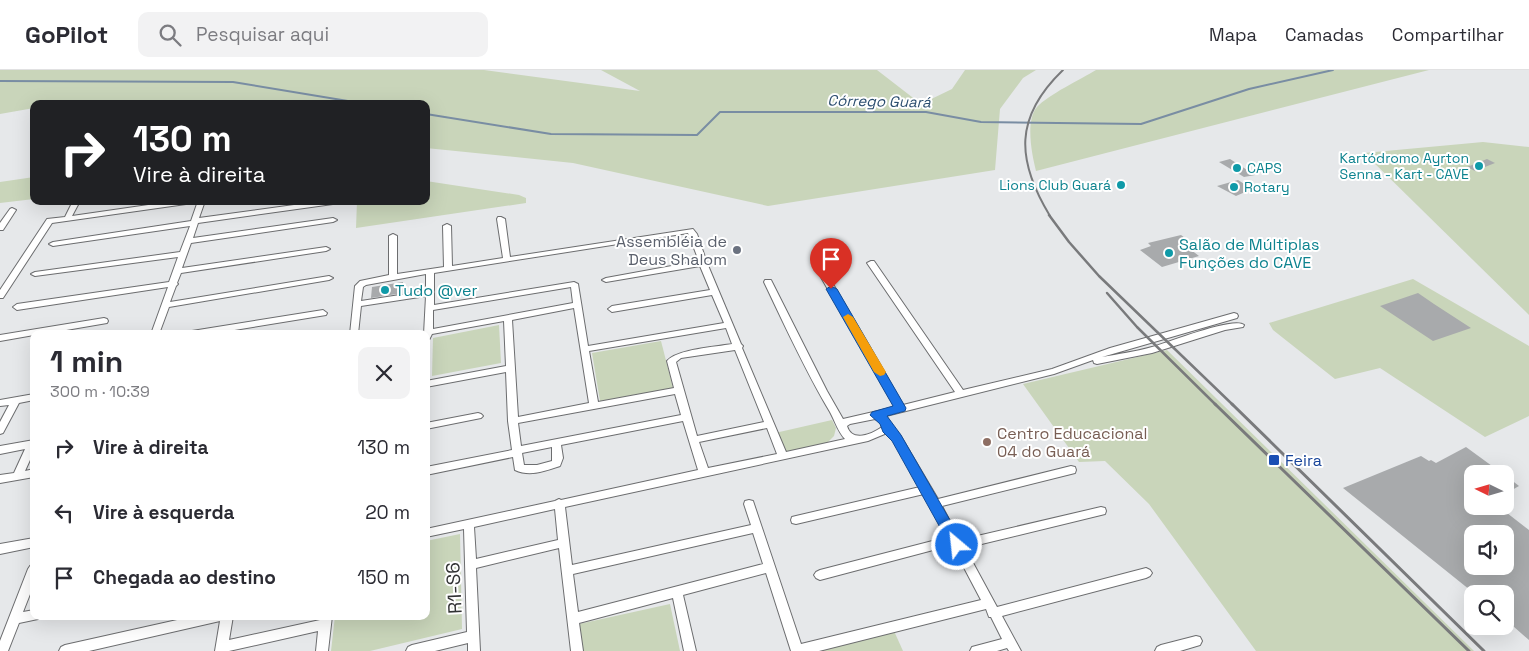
<!DOCTYPE html>
<html lang="pt">
<head>
<meta charset="utf-8">
<style>
	:root { --surface:#fff; --page:#f2f2f3; --text:#2b2b33; --muted:#7c7c81; --line:#e1e1e2 }
	body { margin:0; font-family:"Space Grotesk",sans-serif; background:var(--page); color:var(--text); height:100vh; display:flex; flex-direction:column; font-size:19px; white-space:nowrap }
	* { box-sizing:border-box; margin:0 }
	p { font-size:16px; color:var(--muted) }
	.icon { flex:none; width:28px; height:28px; fill:none; stroke:currentColor; stroke-width:2; stroke-linecap:round; stroke-linejoin:round }
	.map { position:relative; flex:1; overflow:hidden }
	.side { position:absolute; left:30px; top:260px; width:400px; height:290px; display:flex; flex-direction:column; background:var(--surface); border-radius:10px; box-shadow:0 5px 20px #0002 }
	.side>* { flex:none }
	.guide { position:absolute; left:30px; top:30px; width:400px; height:105px; border-radius:10px; box-shadow:0 5px 20px #0002; background:#202124; color:#fff; overflow:hidden }
	.needle { width:32px; rotate:275deg }
	.buttons { position:absolute; left:1464px; top:395px; display:grid; gap:10px }
	.buttons a { display:grid; place-items:center; width:50px; height:50px; border-radius:10px; background:var(--surface); box-shadow:0 5px 20px #0002; font-size:25px }
	.pin { position:absolute; display:grid; place-items:center; width:42px; height:42px; color:#fff; margin:-51px -21px; border-radius:50% 50% 50% 0; rotate:-45deg; box-shadow:0 0 5px #0007 }
	.pin .icon { rotate:45deg }
	.me { position:absolute; width:55px; margin:-28px; rotate:332deg; stroke-linejoin:round; filter:drop-shadow(0 0 4px #0008) }
	.turn { display:flex; align-items:center; gap:18px; height:105px; padding:0 20px; font-size:22px }
	.turn .icon { width:65px; height:65px; stroke-width:2.5 }
	.turn b { display:block; font-size:35px; line-height:42px }
	.round { display:grid; place-items:center; flex:none; width:52px; height:52px; border-radius:10px; background:var(--page) }
	.overview { display:flex; align-items:center; justify-content:space-between; height:85px; padding:0 20px }
	h1 { font-size:30px; font-weight:700; line-height:38px }
	ul { padding:0; list-style:none }
	li { display:flex; align-items:center; gap:15px; height:65px; padding:0 20px }
	li div { flex:1 }
	li b { display:block; font-size:19px }
	li em { font-style:normal }
	header { display:flex; align-items:center; gap:30px; box-sizing:border-box; height:70px; padding:0 25px; background:var(--surface); border-bottom:1px solid var(--line) }
	header strong { font-size:24px }
	nav { display:flex; gap:28px; margin-inline-start:auto; font-size:18px }
	.search { width:350px; height:45px; background:var(--page); display:flex; align-items:center; gap:12px; box-sizing:border-box; padding:0 18px; border-radius:10px; color:var(--muted); font-size:19px }
	.map>svg:first-child { display:block }
	.green { fill:#c9d5ba }
	.lines { fill:none; stroke-linecap:round; stroke-linejoin:round }
	.stream { stroke:#798da3; stroke-width:2 }
	.building { fill:#a8aaac; fill-rule:evenodd }
	.street-casing { stroke:#6c6d6f; stroke-width:2 }
	.street { fill:#fff; fill-rule:evenodd }
	.rail-far2 { stroke:#797a7c; stroke-width:2 }
	.rail-far1 { stroke:#797a7c; stroke-width:2.5 }
	.rail { stroke:#797a7c; stroke-width:3 }
	.route { fill:#1a73e8; stroke:#114b97 }
	.slow { fill:#f59e0b }
	.culture-dot { fill:#0f9aa8; stroke:#fff; stroke-width:2 }
	.worship-dot { fill:#6b7280; stroke:#fff; stroke-width:2 }
	.education-dot { fill:#8d6e63; stroke:#fff; stroke-width:2 }
	.transit-dot { fill:#1a4fb4; stroke:#fff; stroke-width:2 }
	.labels { text-anchor:middle; dominant-baseline:central; stroke-width:4; stroke-linejoin:round; paint-order:stroke }
	.far-culture-label { font-size:14px; fill:#0d838f; stroke:#fff; text-anchor:end }
	.far-water-label { font-size:15px; font-style:italic; fill:#2a4c6e; stroke:#fff }
	.worship-label { font-size:16px; fill:#5b616d; stroke:#fff; text-anchor:end }
	.culture-label { font-size:16px; fill:#0d838f; stroke:#fff; text-anchor:start }
	.education-label { font-size:16px; fill:#785e54; stroke:#fff; text-anchor:start }
	.transit-label { font-size:16px; fill:#164399; stroke:#fff; text-anchor:start }
	.near-street-label { font-size:19px; fill:#323334; stroke:#fff }
</style>
</head>
<body>
<header>
<strong>GoPilot</strong>
<div class="search"><svg class="icon" aria-label="search" viewBox="0 0 24 24"><circle cx="10" cy="10" r="6"/><path d="M15 15l6 6"/></svg>Pesquisar aqui</div>
<nav><a>Mapa</a><a>Camadas</a><a>Compartilhar</a></nav>
</header>
<div class="map">
<svg width="1529" height="581" viewBox="0 0 1529 581">
	<rect width="100%" height="100%" fill="#e6e8ea"/>
	<g class="green">
		<polygon points="0,0 484,0 640,21 601,0 877,0 921,34 952,19 965,0 1036,0 1023,8 1000,39 995,100 768,136 573,93 426,78 426,34 34,34 34,38 0,44"/>
		<path d="M1096,0h333l-393,101c-4,-16 -11,-50 1,-64 11,-12 44,-28 59,-37z"/>
		<polygon points="1483,72 1529,77 1529,245 1364,83"/>
		<polygon points="34,107 34,129 0,133 0,112"/>
		<polygon points="426,111 519,125 526,128 526,133 356,158 357,131 426,131"/>
		<polygon points="1413,209 1529,276 1529,346 1485,367 1380,298 1335,309 1273,260 1269,253"/>
		<polygon points="499,255 501,293 432,306 433,268"/>
		<polygon points="661,271 673,318 600,331 592,283"/>
		<polygon points="1167,280 1474,581 1256,581 1149,434 1105,391 1079,392 1023,314"/>
		<polygon points="832,350 836,358 834,366 827,373 783,383 775,363"/>
		<polygon points="460,464 462,559 370,581 331,581 335,546 426,546 426,471"/>
		<polygon points="670,534 680,581 583,581 579,554"/>
		<polygon points="894,561 903,581 821,581"/>
	</g>
	<g class="lines">
		<g class="stream">
			<polyline points="0,11 233,12 366,34"/>
			<polyline points="426,44 551,64 697,65 720,42 926,42 981,52 1141,54 1249,19 1333,0"/>
		</g>
	</g>
	<g class="building">
		<polygon points="1230,89 1255,105 1244,107 1219,92"/>
		<polygon points="1487,89 1495,93 1475,101 1467,97"/>
		<polygon points="1238,110 1252,119 1236,126 1217,116"/>
		<polygon points="1181,165 1189,171 1182,173 1199,186 1162,197 1140,180 1151,176 1148,173"/>
		<polygon points="403,212 403,223 371,228 372,217"/>
		<polygon points="1418,223 1434,234 1471,258 1433,271 1380,236"/>
		<path d="M1466,377l37,27h-31v32h26l31,24v110l-24,-21v-25h-30l-132,-106 78,-32 8,5 2,-1 5,3zM1472,464h33v32h-33z"/>
		<polygon points="1505,405 1519,416 1505,424 1514,430 1505,436"/>
	</g>
	<g class="lines">
		<defs>
			<g id="street">
				<polygon points="73,131 80,131 72,146 176,131 196,131 193,133 52,153 3,228 0,228 0,220 47,149 65,147"/>
				<polygon points="198,131 205,131 199,148 323,131 343,131 340,133 198,153 193,168 333,148 337,150 333,152 191,173 182,198 326,177 330,179 326,181 181,203 177,213 178,214 176,216 170,232 329,206 333,208 329,210 169,237 159,264 151,264 168,217 17,240 13,237 17,234 169,212 178,187 35,206 31,204 35,202 180,182 190,156 53,176 49,174 53,172 191,151"/>
				<polygon points="12,138 16,140 3,160 0,160 0,153 10,139"/>
				<path d="M498,147h3l4,2 5,38 183,-28 4,5 10,29 34,81 2,2 -1,2 44,104 59,-13c-7,-7 -10,-18 -15,-27 -25,-42 -45,-86 -66,-130l1,-2h6l1,2 55,109 16,28 52,-12 -77,-135 4,-2 4,2 77,133 52,-13 -88,-129 4,-2h3l89,129 89,-21 58,-21 124,-35 3,1 1,2 -1,2 -135,39c16,-3 33,-5 50,-10 15,-4 82,-31 92,-22l-1,2 -18,3 -73,23 -55,11 -3,-1 -1,-3 -39,14 -168,42 4,6 2,5 8,8 38,64 133,-33 4,1 1,3 -1,3 -4,1 -129,32 18,34 141,-33 4,1 1,3 -1,3 -4,1 -136,33 32,59 149,-39 4,2 2,3 -2,3 -4,2 -144,38 19,35h-12l-2,-3 -10,3h-27l2,-4 30,-8 -11,-22h-2l-3,-8 -167,42h-28l-25,-78 -83,22 13,56h-12l-11,-53 -94,25 4,28h-12l-12,-103 -83,20 4,83h-12v-8l-33,8h-29l2,-4 4,-2 55,-13 -3,-103 -38,8v-8l129,-28 4,-2 2,1 137,-30 -15,-49 -122,24 2,13 -3,8c-15,5 -30,11 -45,4l-2,-13 -87,18v-8l86,-17 -4,-29 -2,-49 -80,15v-6l80,-15 -2,-45 -72,13 -3,6 -3,1v-7h-2l2,-38 -65,10 -3,28h-8l5,-48 5,-5 29,-6v-39l4,-2 4,2v38l47,-7 -1,-41 4,-2 4,2 1,40 51,-8 -6,-39zM688,163l11,28 -93,17 -4,2 4,2 94,-16 10,24 -98,16 -4,3 4,3 100,-17 12,28 -136,23 -10,-62 -4,-2 -140,23v-32zM426,204v17l-65,10 2,-14 3,-2zM571,217l2,16 -140,26v-19zM574,238l15,95 -71,14 -6,-97zM726,258l6,16c-16,3 -55,5 -65,17l7,27 -76,14 -9,-51zM735,280l29,72 -67,14 -21,-74 5,-4zM675,324l6,21 -160,31 -3,-23zM875,349l6,3 1,5c-10,7 -30,16 -35,-1l3,-2zM767,358l10,26 -69,14 -9,-26zM887,363l7,8 26,46 -124,29 -4,1 -1,3 1,3 4,1 128,-30 24,43 -128,33 -4,2 -2,3 2,3 4,2 132,-35 29,55 -180,44 -47,-140 -1,-3 -4,-1 -4,1 -1,3 7,21 -179,40 -7,-58 303,-66zM552,377v14l-15,4h-13l-2,-12zM555,439l3,31 -82,19 -2,-32zM753,463l10,31 -185,48 -5,-38z"/>
				<polygon points="323,240 327,243 326,245 210,264 188,264 192,261"/>
				<polygon points="104,248 107,249 108,251 107,253 43,264 34,264 34,265 0,271 0,265"/>
				<polygon points="34,324 34,330 19,333 3,363 0,364 0,352 9,335 0,336 0,330"/>
				<polygon points="478,343 481,344 483,346 481,348 426,359 426,353"/>
				<polygon points="34,370 34,381 25,401 34,399 34,407 0,413 0,405 14,403 25,379 0,384 0,376"/>
				<polygon points="34,468 34,477 0,484 0,474"/>
				<polygon points="34,494 34,514 23,542 34,540 34,546 39,546 38,549 19,553 8,581 0,581 0,571 28,499 30,496"/>
				<polygon points="195,546 233,546 229,570 320,550 320,546 332,546 328,581 316,581 318,561 229,581 215,581 220,551 89,581 59,581 61,577 65,575"/>
				<polygon points="1196,566 1200,567 1202,571 1200,575 1180,581 1155,581 1157,577 1161,575"/>
			</g>
		</defs>
		<use href="#street" class="street-casing"/>
		<use href="#street" class="street"/>
		<path class="rail-far2" d="M1050,146c-34,-56 -36,-99 13,-146"/>
		<g class="rail-far1">
			<polyline points="1049,145 1069,172 1099,206 1233,335"/>
			<polyline points="1107,223 1137,257 1216,335"/>
		</g>
		<g class="rail">
			<polyline points="1215,334 1469,581"/>
			<polyline points="1232,334 1484,581"/>
		</g>
	</g>
	<polygon class="route" points="831,216 837,219 906,338 905,341 887,346 901,365 962,471 964,475 962,479 957,481 952,479 892,371 883,362 880,354 870,345 872,342 893,336 826,219"/>
	<polygon class="slow" points="848,244 853,247 886,302 884,305 880,306 874,302 843,247"/>
	<g class="culture-dot">
		<circle cx="1479" cy="96" r="5"/>
		<circle cx="1237" cy="98" r="5"/>
		<circle cx="1121" cy="115" r="5"/>
		<circle cx="1234" cy="117" r="5"/>
		<circle cx="1169" cy="183" r="5"/>
		<circle cx="385" cy="220" r="5"/>
	</g>
	<circle class="worship-dot" cx="737" cy="180" r="5"/>
	<circle class="education-dot" cx="987" cy="372" r="5"/>
	<rect class="transit-dot" x="1268" y="384" width="12" height="12" rx="2.5"/>
	<g class="labels">
		<g class="far-culture-label">
			<text x="1469" y="88">Kartódromo Ayrton<tspan x="1469" dy="16">Senna - Kart - CAVE</tspan></text>
			<text x="1247" y="98" text-anchor="start">CAPS</text>
			<text x="1111" y="115">Lions Club Guará</text>
			<text x="1244" y="117" text-anchor="start">Rotary</text>
		</g>
		<g class="far-water-label">
			<text transform="translate(879 31) rotate(1)">Córrego Guará</text>
		</g>
		<g class="worship-label">
			<text x="727" y="171">Assembléia de<tspan x="727" dy="18">Deus Shalom</tspan></text>
		</g>
		<g class="culture-label">
			<text x="1179" y="174">Salão de Múltiplas<tspan x="1179" dy="18">Funções do CAVE</tspan></text>
			<text x="395" y="220">Tudo @ver</text>
		</g>
		<g class="education-label">
			<text x="997" y="363">Centro Educacional<tspan x="997" dy="18">04 do Guará</tspan></text>
		</g>
		<g class="transit-label">
			<text x="1285" y="390">Feira</text>
		</g>
		<g class="near-street-label">
			<text transform="translate(454 518) rotate(-93)">R1-S6</text>
		</g>
	</g>
</svg>
<div class="buttons">
<a><svg class="needle" viewBox="-14 -14 28 28"><path d="M0-13l5 13h-10z" fill="#e53935"/><path d="M0 13l5-13h-10z" fill="#7c7c81"/></svg></a>
<a><svg class="icon" aria-label="sound" viewBox="0 0 24 24"><path d="M4 9h4l5-4v14l-5-4H4zM17 9q2 3 0 6"/></svg></a>
<a><svg class="icon" aria-label="search" viewBox="0 0 24 24"><circle cx="10" cy="10" r="6"/><path d="M15 15l6 6"/></svg></a>
</div>
<div class="pin" style="left:831px;top:219px;background:#d93025"><svg class="icon" aria-label="arrive" viewBox="0 0 24 24"><path d="M6 21V4h12l-3 4 3 4H6"/></svg></div>
<svg class="me" style="left:957px;top:475px" viewBox="-20 -20 40 40"><circle r="17" fill="#1a73e8" stroke="#fff" stroke-width="3"/><path d="M0-11L8 9 0 5-8 9z" fill="#fff"/></svg>
<div class="guide">
<div class="turn"><svg class="icon" aria-label="right" viewBox="0 0 24 24"><path d="M7 20v-9h11M14 6l5 5-5 5"/></svg><div><b>130 m</b>Vire à direita</div></div>
</div>
<section class="side">
<div class="overview"><div><h1>1 min</h1><p>300 m · 10:39</p></div><a class="round"><svg class="icon" aria-label="close" viewBox="0 0 24 24"><path d="M6 6l12 12M18 6L6 18"/></svg></a></div>
<ul>
<li><svg class="icon" aria-label="right" viewBox="0 0 24 24"><path d="M7 20v-9h11M14 6l5 5-5 5"/></svg><div><b>Vire à direita</b></div><em>130 m</em></li>
<li><svg class="icon" aria-label="left" viewBox="0 0 24 24"><path d="M17 20v-9H6M10 6l-5 5 5 5"/></svg><div><b>Vire à esquerda</b></div><em>20 m</em></li>
<li><svg class="icon" aria-label="arrive" viewBox="0 0 24 24"><path d="M6 21V4h12l-3 4 3 4H6"/></svg><div><b>Chegada ao destino</b></div><em>150 m</em></li>
</ul>
</section>
</div>
</body>
</html>
